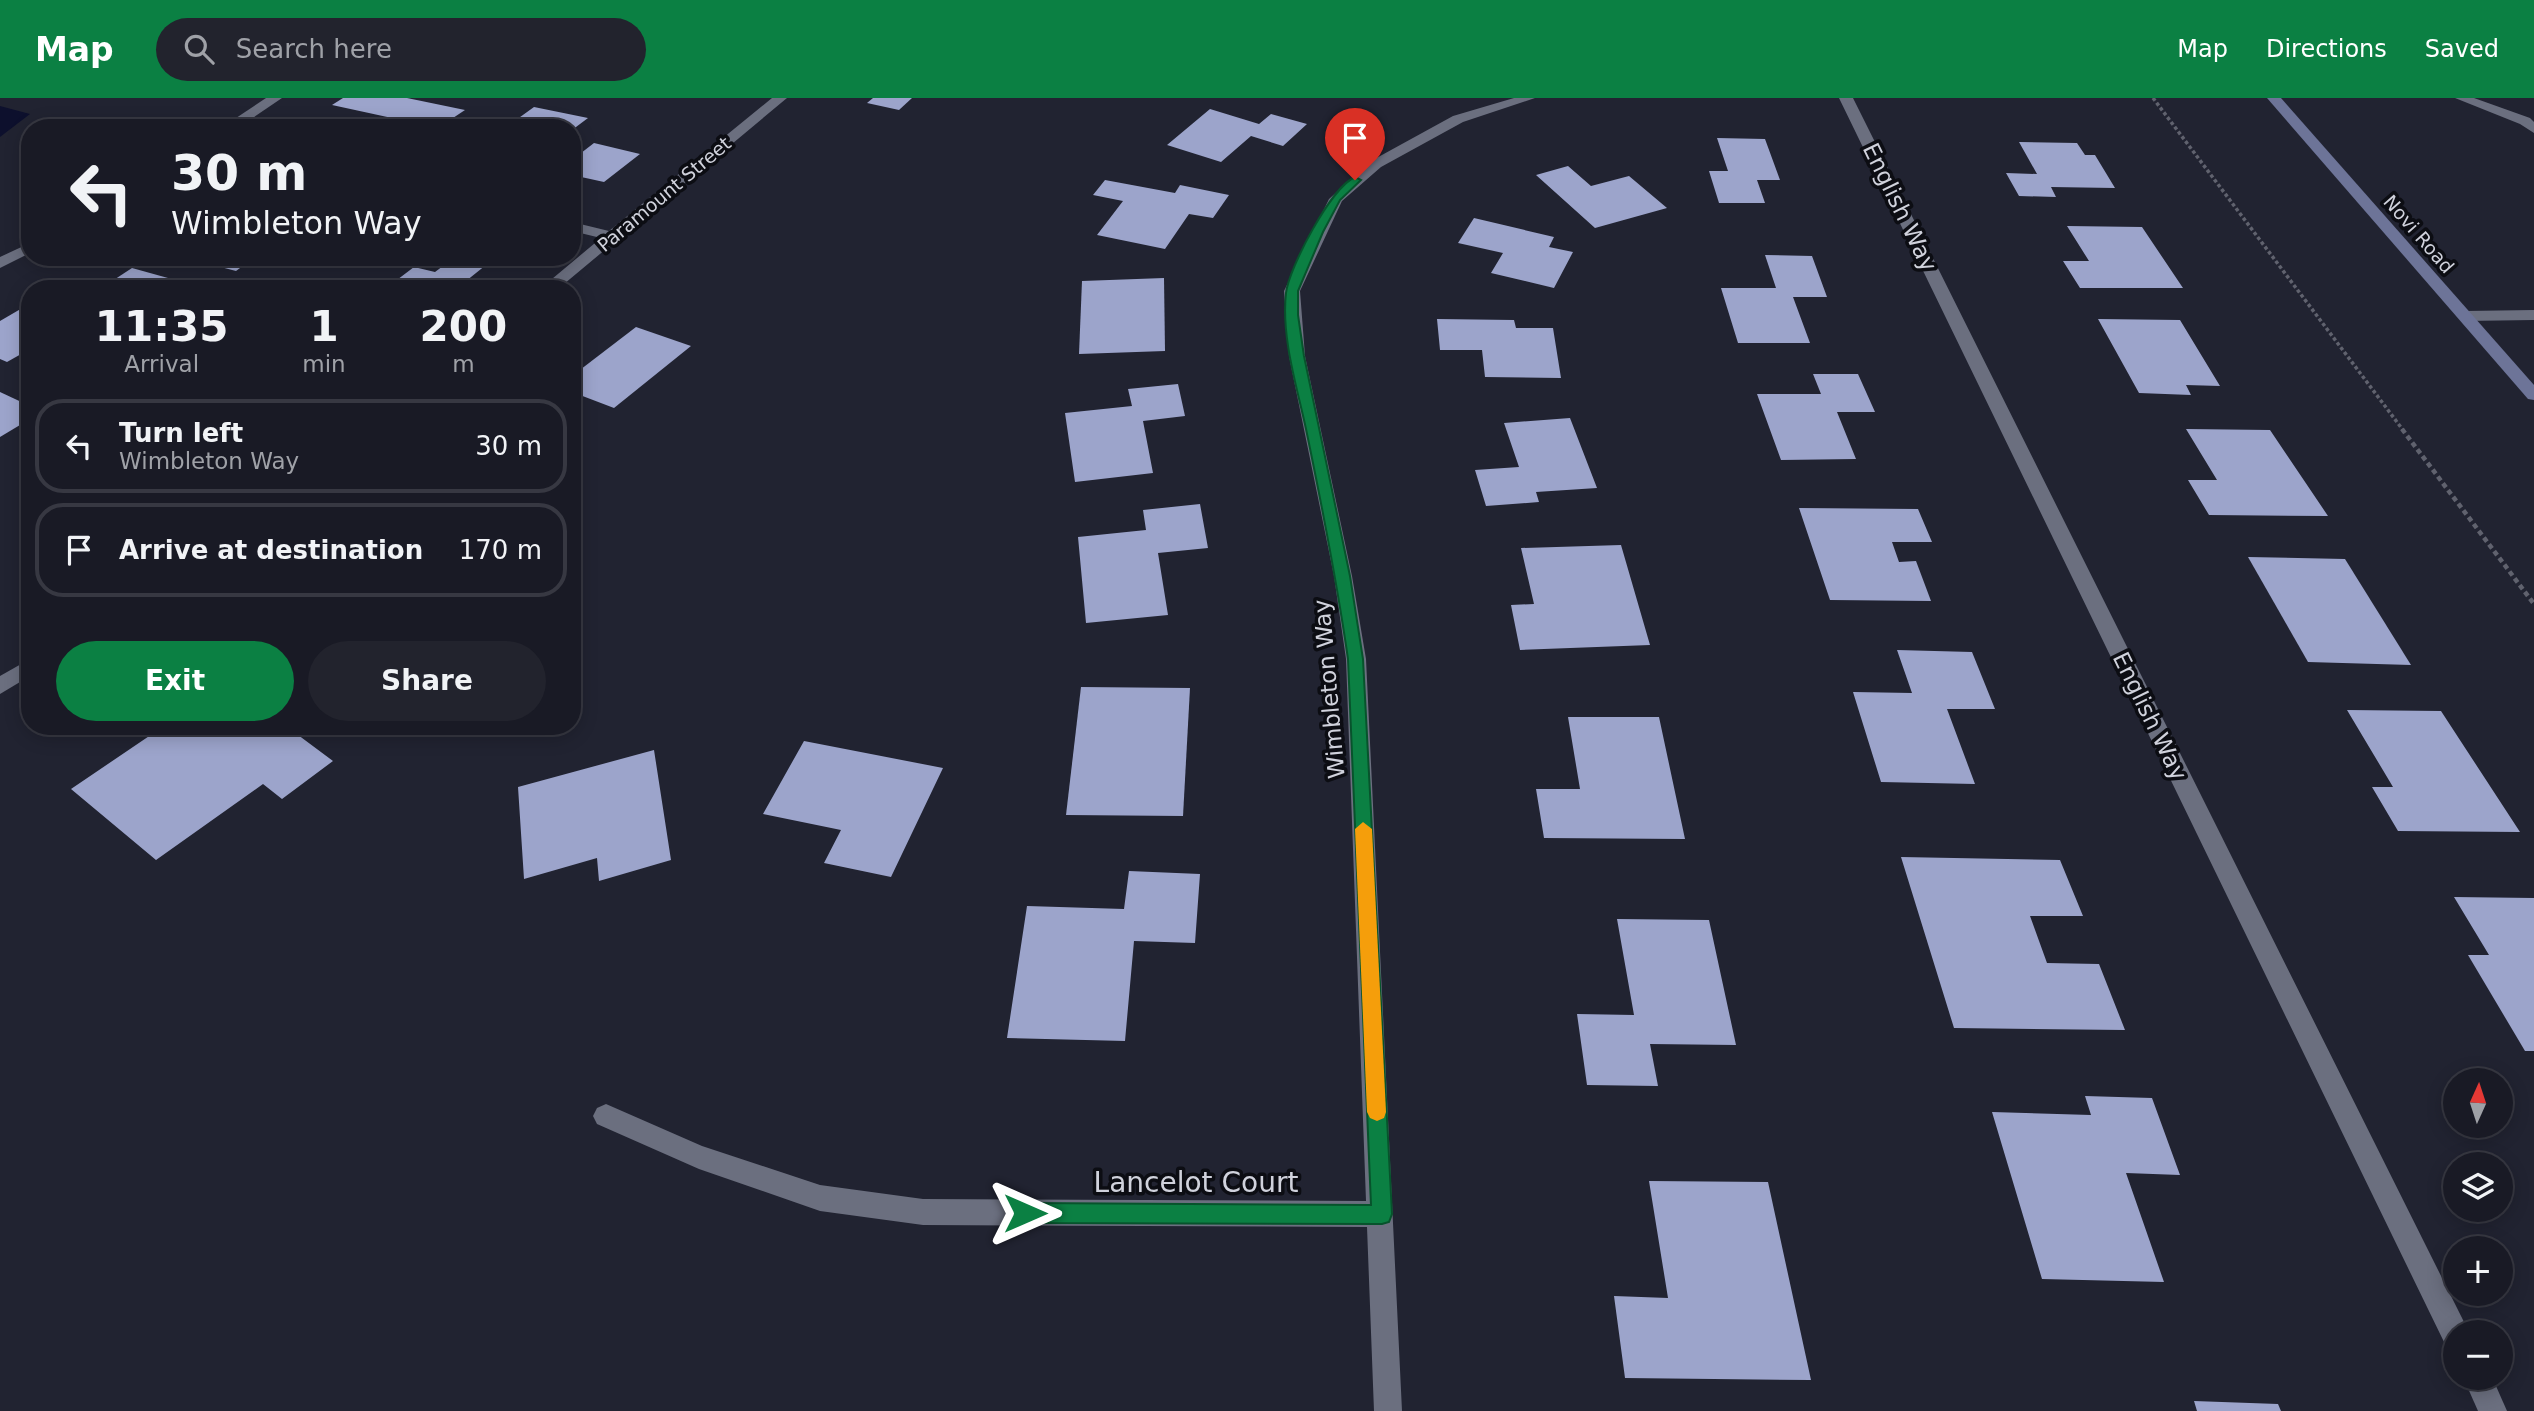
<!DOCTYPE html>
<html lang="en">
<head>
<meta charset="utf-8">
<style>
	:root { --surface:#191a25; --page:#22232d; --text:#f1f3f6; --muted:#9fa1a7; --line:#373842; --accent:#0b8043 }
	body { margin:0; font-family:"DejaVu Sans",sans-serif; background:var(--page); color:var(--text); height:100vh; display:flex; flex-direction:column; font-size:26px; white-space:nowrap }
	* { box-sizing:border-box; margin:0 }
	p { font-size:23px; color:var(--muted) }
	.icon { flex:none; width:38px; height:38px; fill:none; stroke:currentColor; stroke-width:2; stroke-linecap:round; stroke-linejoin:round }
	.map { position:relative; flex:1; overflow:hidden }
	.drawer { position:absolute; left:21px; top:182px; width:560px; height:455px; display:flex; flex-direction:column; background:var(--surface); border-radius:28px; box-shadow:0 4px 18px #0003,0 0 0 2px var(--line) }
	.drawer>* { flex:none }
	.top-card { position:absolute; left:21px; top:21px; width:560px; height:147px; border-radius:28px; box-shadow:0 4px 18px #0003,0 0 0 2px var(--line); background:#191a25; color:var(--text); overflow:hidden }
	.needle { width:46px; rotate:3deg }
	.fabs { position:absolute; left:2443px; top:970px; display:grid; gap:14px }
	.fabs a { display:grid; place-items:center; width:70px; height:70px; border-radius:50%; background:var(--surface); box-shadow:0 4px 18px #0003,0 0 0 2px var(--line); font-size:35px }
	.pin { position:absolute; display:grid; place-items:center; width:60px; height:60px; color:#fff; margin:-72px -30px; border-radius:50% 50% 50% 0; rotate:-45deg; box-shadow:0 0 7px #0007 }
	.pin .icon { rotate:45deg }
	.me { position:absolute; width:77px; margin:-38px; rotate:90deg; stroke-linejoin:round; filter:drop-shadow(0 0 5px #0008) }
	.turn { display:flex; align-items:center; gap:24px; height:147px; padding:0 35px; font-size:32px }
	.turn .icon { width:91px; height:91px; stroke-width:2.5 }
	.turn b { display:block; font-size:49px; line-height:60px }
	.eta { display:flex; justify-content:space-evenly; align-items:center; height:119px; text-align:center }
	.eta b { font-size:42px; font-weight:700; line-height:49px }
	.primary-button { display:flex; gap:14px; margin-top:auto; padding:14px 35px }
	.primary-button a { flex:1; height:80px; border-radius:42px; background:var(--accent); color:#fff; font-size:28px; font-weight:700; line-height:80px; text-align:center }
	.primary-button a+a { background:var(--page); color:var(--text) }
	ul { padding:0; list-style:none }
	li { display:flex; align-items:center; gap:21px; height:94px; margin:0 14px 10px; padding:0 21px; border:4px solid var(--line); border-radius:28px }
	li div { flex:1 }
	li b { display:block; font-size:26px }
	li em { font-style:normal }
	header { display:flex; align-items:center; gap:42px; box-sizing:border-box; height:98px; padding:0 35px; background:var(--accent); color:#fff }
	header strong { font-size:33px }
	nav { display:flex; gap:38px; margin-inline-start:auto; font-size:24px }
	.search { width:490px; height:63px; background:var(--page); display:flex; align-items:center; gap:18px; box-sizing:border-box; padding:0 24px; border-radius:38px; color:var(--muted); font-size:26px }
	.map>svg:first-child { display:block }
	.water { fill:#0d102d }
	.building { fill:#9ca4cb }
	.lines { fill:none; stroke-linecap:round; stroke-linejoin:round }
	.path-far1 { stroke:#60626e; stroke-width:3.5; stroke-dasharray:3.5 2.5; stroke-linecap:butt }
	.path { stroke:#60626e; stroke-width:4.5; stroke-dasharray:5 3.5; stroke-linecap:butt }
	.street { fill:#6b6f7f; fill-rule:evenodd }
	.secondary { fill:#6d7498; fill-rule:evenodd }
	.route { fill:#0b8043; stroke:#07532c; stroke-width:2 }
	.slow { fill:#f59e0b }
	.labels { text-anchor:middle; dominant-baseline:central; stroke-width:7; stroke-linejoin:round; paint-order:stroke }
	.far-street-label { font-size:19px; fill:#d0d2dc; stroke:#0c0d13 }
	.street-label { font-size:23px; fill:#d0d2dc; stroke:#0c0d13 }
	.near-street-label { font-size:28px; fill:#d0d2dc; stroke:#0c0d13 }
</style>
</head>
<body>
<header>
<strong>Map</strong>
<div class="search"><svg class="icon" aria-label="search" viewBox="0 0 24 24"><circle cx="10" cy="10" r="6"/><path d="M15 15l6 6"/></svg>Search here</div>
<nav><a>Map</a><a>Directions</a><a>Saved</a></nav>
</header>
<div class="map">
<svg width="2534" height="1313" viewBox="0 0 2534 1313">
	<rect width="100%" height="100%" fill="#212331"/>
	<polygon class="water" points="0,8 30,16 0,39"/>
	<g class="building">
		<polygon points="343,0 407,0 465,12 438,30 332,7"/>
		<polygon points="873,0 912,0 899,12 867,5"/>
		<polygon points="534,9 588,20 572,32 572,30 505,30"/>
		<polygon points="1210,11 1259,26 1271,16 1307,26 1283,48 1251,38 1221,64 1167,47"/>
		<polygon points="1717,40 1765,41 1780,82 1757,82 1765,105 1719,105 1709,73 1728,73"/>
		<polygon points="2019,44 2077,45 2085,57 2095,57 2115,90 2051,89 2056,99 2019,98 2006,75 2037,76"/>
		<polygon points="594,45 640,56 604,84 572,77 572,62"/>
		<polygon points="1568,68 1591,88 1629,78 1667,110 1595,130 1536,77"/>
		<polygon points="1105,82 1175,95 1180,87 1229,97 1213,120 1189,116 1165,151 1097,137 1123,103 1093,97"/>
		<polygon points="1474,120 1554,139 1549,149 1573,154 1554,190 1491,175 1503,155 1458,145"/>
		<polygon points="2067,128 2142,129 2183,190 2080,190 2063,163 2089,163"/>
		<polygon points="1765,157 1812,158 1827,199 1793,199 1810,245 1738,245 1721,190 1776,190"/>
		<polygon points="182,159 255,159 236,173"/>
		<polygon points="455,159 496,159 456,191 385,191 414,169 435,174"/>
		<polygon points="132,170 204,190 204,191 100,191"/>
		<polygon points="1164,180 1165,253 1079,256 1082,183"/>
		<polygon points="24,209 30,212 30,251 7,264 0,261 0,223"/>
		<polygon points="1437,221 1514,222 1516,230 1553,230 1561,280 1485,279 1482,252 1440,252"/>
		<polygon points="2098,221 2180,222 2220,288 2186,287 2191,297 2139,295"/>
		<polygon points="636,229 691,248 614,310 572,294 572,278"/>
		<polygon points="1813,276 1858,276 1875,314 1837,314 1856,361 1781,362 1757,296 1821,296"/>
		<polygon points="1178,286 1185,318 1143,323 1153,375 1075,384 1065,315 1132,308 1128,291"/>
		<polygon points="0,294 30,308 30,321 0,339"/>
		<polygon points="1570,320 1597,390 1536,394 1539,404 1486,408 1475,372 1519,369 1504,325"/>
		<polygon points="2186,331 2270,332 2328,418 2209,417 2188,382 2217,382"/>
		<polygon points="1200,406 1208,450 1158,455 1168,517 1086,525 1078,439 1146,432 1143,412"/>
		<polygon points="1799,410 1918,411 1932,444 1892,444 1899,464 1916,463 1931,503 1830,502"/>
		<polygon points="1621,447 1650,547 1520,552 1511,507 1534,506 1521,450"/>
		<polygon points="2248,459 2345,461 2411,567 2308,564"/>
		<polygon points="1897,552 1972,554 1995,611 1947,611 1975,686 1881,684 1853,594 1912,595"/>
		<polygon points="1081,589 1190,590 1183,718 1066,717"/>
		<polygon points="2347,612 2441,613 2520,734 2398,733 2372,689 2393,689"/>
		<polygon points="1568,619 1659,619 1685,741 1544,740 1536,691 1580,691"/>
		<polygon points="164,628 286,628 333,663 282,701 263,686 156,762 71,691"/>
		<polygon points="804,643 943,670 891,779 824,765 841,732 763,716"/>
		<polygon points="654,652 671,762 599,783 597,760 524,781 518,689"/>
		<polygon points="1901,759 2060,762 2083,818 2030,818 2047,865 2099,866 2125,932 1954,930"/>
		<polygon points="1129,773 1200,776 1195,845 1134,843 1125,943 1007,940 1027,808 1124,811"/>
		<polygon points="2454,799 2534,800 2534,953 2525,953 2468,857 2489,857"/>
		<polygon points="1617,821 1709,822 1736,947 1650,946 1658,988 1587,987 1577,916 1634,917"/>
		<polygon points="2085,998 2152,1000 2180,1077 2126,1075 2164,1184 2042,1181 1992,1014 2091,1017"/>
		<polygon points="1649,1083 1768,1084 1811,1282 1625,1280 1614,1198 1668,1200"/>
		<polygon points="2194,1303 2278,1306 2281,1313 2197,1313"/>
	</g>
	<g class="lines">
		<polyline class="path-far1" points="2153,0 2403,332"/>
		<polyline class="path" points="2402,331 2534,506"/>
		<g class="street">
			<polygon points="266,0 282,0 238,30 221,30"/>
			<polygon points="772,0 787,0 558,191 540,191 601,140 572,133 572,124 609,133"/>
			<polygon points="1514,0 1535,0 1463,24 1381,69 1342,103 1300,193 1305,258 1352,478 1366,561 1402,1313 1374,1313 1367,1129 923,1127 820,1113 699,1071 597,1026 593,1018 597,1010 606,1006 702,1048 820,1087 923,1101 1366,1103 1346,561 1334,478 1289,258 1284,193 1329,101 1371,63 1453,18"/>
			<polygon points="1839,0 1853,0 2465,1226 2468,1234 2455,1234 2455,1250 2445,1246"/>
			<polygon points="2455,0 2474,0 2530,20 2534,24 2534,35 2520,26"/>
			<polygon points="30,145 30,155 0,170 0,159"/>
			<polygon points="2534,212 2534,222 2465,223 2457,218 2465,213"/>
			<polygon points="30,561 30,578 0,596 0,578"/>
			<polygon points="2463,1279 2492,1279 2507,1313 2478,1313"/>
		</g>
		<polygon class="secondary" points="2267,0 2281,0 2534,287 2534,302 2528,301"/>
	</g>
	<path class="route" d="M1355,79l6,3 -21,20 -17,32 -25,59v24l6,41 46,220 13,83 29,555 -3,8 -7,2 -357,-1 -7,-3 -3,-7 3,-7 7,-3 346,2 -23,-546c-11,-77 -26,-153 -42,-230 -9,-42 -25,-92 -20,-136 3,-25 45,-106 69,-116z"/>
	<polygon class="slow" points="1363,724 1372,731 1386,1014 1384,1020 1377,1023 1370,1020 1367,1014 1355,731"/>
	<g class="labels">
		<g class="far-street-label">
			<text transform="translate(664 96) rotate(-40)">Paramount Street</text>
			<text transform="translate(2419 136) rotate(49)">Novi Road</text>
		</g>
		<g class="street-label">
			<text transform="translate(1900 109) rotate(64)">English Way</text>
			<text transform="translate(1329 591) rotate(-95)">Wimbleton Way</text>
			<text transform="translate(2150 618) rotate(64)">English Way</text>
		</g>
		<g class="near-street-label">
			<text x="1196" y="1084">Lancelot Court</text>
		</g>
	</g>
</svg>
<div class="fabs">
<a><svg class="needle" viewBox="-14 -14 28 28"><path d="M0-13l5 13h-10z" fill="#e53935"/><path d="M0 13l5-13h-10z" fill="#9fa1a7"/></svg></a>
<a><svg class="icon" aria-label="layers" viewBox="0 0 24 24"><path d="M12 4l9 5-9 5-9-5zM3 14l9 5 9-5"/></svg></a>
<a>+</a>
<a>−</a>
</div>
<div class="pin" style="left:1355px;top:82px;background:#d93025"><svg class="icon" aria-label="arrive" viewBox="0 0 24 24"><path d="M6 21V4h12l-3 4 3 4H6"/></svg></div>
<svg class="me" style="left:1025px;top:1115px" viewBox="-20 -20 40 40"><path d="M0-17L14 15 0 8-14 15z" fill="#0b8043" stroke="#fff" stroke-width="4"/></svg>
<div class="top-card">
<div class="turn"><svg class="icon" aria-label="left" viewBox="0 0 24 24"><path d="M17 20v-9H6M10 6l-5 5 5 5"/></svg><div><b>30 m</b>Wimbleton Way</div></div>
</div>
<section class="drawer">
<div class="eta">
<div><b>11:35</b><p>Arrival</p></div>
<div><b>1</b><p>min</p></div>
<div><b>200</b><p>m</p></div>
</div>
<ul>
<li><svg class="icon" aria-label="left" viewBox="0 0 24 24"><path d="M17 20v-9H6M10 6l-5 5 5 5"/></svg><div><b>Turn left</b><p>Wimbleton Way</p></div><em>30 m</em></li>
<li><svg class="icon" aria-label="arrive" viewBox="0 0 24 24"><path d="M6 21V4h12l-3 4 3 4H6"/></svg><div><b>Arrive at destination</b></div><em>170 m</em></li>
</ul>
<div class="primary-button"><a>Exit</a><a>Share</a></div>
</section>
</div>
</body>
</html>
